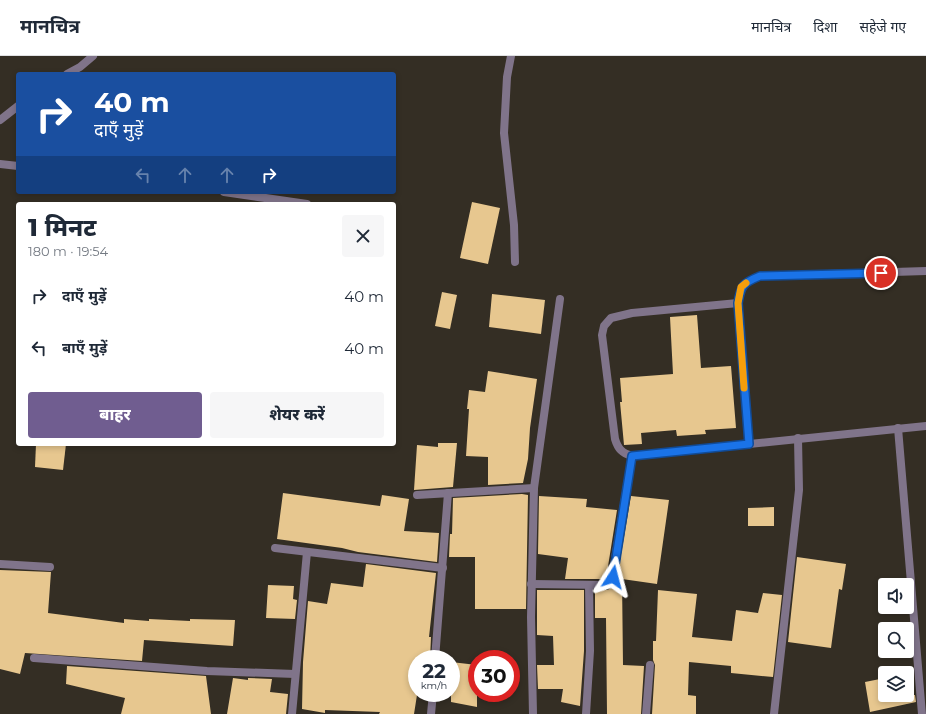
<!DOCTYPE html>
<html lang="hi">
<head>
<meta charset="utf-8">
<style>
	:root { --surface:#fff; --page:#f6f6f7; --text:#1f2937; --muted:#747a83; --line:#e0e1e3; --accent:#705d90 }
	body { margin:0; font-family:Montserrat,"Noto Sans Devanagari",sans-serif; background:var(--page); color:var(--text); height:100vh; display:flex; flex-direction:column; font-size:15px; white-space:nowrap }
	* { box-sizing:border-box; margin:0 }
	p { font-size:13px; color:var(--muted) }
	.icon { flex:none; width:22px; height:22px; fill:none; stroke:currentColor; stroke-width:2; stroke-linecap:round; stroke-linejoin:round }
	.map { position:relative; flex:1; overflow:hidden }
	.drawer { position:absolute; left:16px; top:146px; width:380px; height:244px; display:flex; flex-direction:column; background:var(--surface); border-radius:4px; box-shadow:0 2px 6px #0003 }
	.drawer>* { flex:none }
	.hud { position:absolute; left:16px; top:16px; width:380px; height:122px; border-radius:4px; box-shadow:0 2px 6px #0003; background:#1a4fa0; color:#fff; overflow:hidden }
	.controls { position:absolute; left:878px; top:522px; display:grid; gap:8px }
	.controls a { display:grid; place-items:center; width:36px; height:36px; border-radius:4px; background:var(--surface); box-shadow:0 2px 6px #0003; font-size:20px }
	.speed { position:absolute; left:408px; top:594px; display:flex; gap:8px; font-size:20px; font-weight:700; text-align:center }
	.speed>* { display:grid; place-content:center; width:52px; height:52px; border-radius:50%; background:var(--surface); box-shadow:0 2px 6px #0003; line-height:1 }
	.speed small { font-size:10px; font-weight:400 }
	.speed .limit { border:6px solid #d22; background:#fff; color:#111 }
	.pin { position:absolute; display:grid; place-items:center; width:34px; height:34px; color:#fff; margin:-17px; border:2px solid #fff; border-radius:50%; box-shadow:0 1px 4px #0007 }
	.me { position:absolute; width:44px; margin:-22px; rotate:9deg; stroke-linejoin:round; filter:drop-shadow(0 0 3px #0008) }
	.turn { display:flex; align-items:center; gap:14px; height:84px; padding:0 12px; font-size:18px }
	.turn .icon { width:52px; height:52px; stroke-width:2.5 }
	.turn b { display:block; font-size:28px; line-height:34px }
	.lanes { display:flex; align-items:center; height:38px; padding:0 12px; background:#0003; justify-content:center; gap:20px; direction:ltr }
	.lanes .off { opacity:.35 }
	.round { display:grid; place-items:center; flex:none; width:42px; height:42px; border-radius:4px; background:var(--page) }
	.head { display:flex; align-items:center; justify-content:space-between; height:68px; padding:0 12px }
	h1 { font-size:24px; font-weight:800; line-height:30px }
	.cta { display:flex; gap:8px; margin-top:auto; padding:8px 12px }
	.cta a { flex:1; height:46px; border-radius:4px; background:var(--accent); color:#fff; font-size:16px; font-weight:800; line-height:46px; text-align:center }
	.cta a+a { background:var(--page); color:var(--text) }
	ul { padding:0; list-style:none }
	li { display:flex; align-items:center; gap:12px; height:52px; padding:0 12px }
	li div { flex:1 }
	li b { display:block; font-size:15px }
	li em { font-style:normal }
	header { display:flex; align-items:center; gap:24px; box-sizing:border-box; height:56px; padding:0 20px; background:var(--surface); border-bottom:1px solid var(--line) }
	header strong { font-size:19px }
	nav { display:flex; gap:22px; margin-inline-start:auto; font-size:14px }
	.map>svg:first-child { display:block }
	.building { fill:#e7c78f }
	.lines { fill:none; stroke-linecap:round; stroke-linejoin:round }
	.street { stroke:#80748a; stroke-width:8 }
	.route-casing { stroke:#114b97; stroke-width:10 }
	.route { stroke:#1a73e8; stroke-width:7 }
	.slow { stroke:#f59e0b; stroke-width:7 }
</style>
</head>
<body>
<header>
<strong>मानचित्र</strong>
<nav><a>मानचित्र</a><a>दिशा</a><a>सहेजे गए</a></nav>
</header>
<div class="map">
<svg width="926" height="658" viewBox="0 0 926 658">
	<rect width="100%" height="100%" fill="#342e24"/>
	<g class="building">
		<polygon points="472,146 500,152 488,208 460,202"/>
		<polygon points="442,236 457,239 450,273 435,270"/>
		<polygon points="492,238 545,244 541,278 489,271"/>
		<polygon points="697,259 701,312 731,310 736,372 705,374 706,378 677,380 676,374 641,377 642,388 624,389 620,346 622,346 620,322 673,318 670,261"/>
		<polygon points="488,315 537,323 530,372 528,403 523,427 488,429 488,401 466,400 469,353 467,353 469,334 485,336"/>
		<polygon points="438,387 457,387 453,431 414,434 417,389 438,391"/>
		<polygon points="36,388 66,388 63,414 35,411"/>
		<polygon points="283,437 380,450 382,439 409,443 404,475 439,477 437,506 358,496 342,492 277,483"/>
		<polygon points="522,438 528,439 526,553 475,553 475,501 449,501 450,478 452,478 453,442"/>
		<polygon points="539,440 587,443 586,451 617,454 606,523 565,523 568,502 538,498"/>
		<polygon points="631,440 669,444 657,528 622,523 623,609 644,610 641,658 607,658 606,562 595,562 595,534 608,534 616,528"/>
		<polygon points="774,451 774,470 748,470 748,452"/>
		<polygon points="797,501 846,508 842,534 839,533 831,592 788,586"/>
		<polygon points="366,508 436,517 429,581 431,581 430,603 417,603 417,639 414,658 379,658 380,656 325,654 325,657 302,653 303,606 308,545 327,548 331,527 363,531"/>
		<polygon points="0,514 51,516 48,557 124,567 124,563 149,565 149,563 190,565 190,563 235,564 233,590 144,584 142,605 25,597 20,618 0,613"/>
		<polygon points="268,529 294,530 293,543 297,544 295,563 266,562"/>
		<polygon points="537,534 584,534 584,595 580,650 561,646 563,633 538,633 537,609 554,609 553,580 537,579"/>
		<polygon points="658,534 697,538 692,581 732,585 736,554 758,557 763,537 782,539 773,621 731,617 731,610 689,606 688,639 696,640 696,658 652,658 655,609 653,604 653,585 656,585"/>
		<polygon points="451,606 477,609 477,651 451,646"/>
		<polygon points="67,610 206,620 211,658 121,658 125,642 66,628"/>
		<polygon points="233,622 248,624 248,622 272,623 270,636 288,638 286,658 227,658"/>
		<polygon points="885,622 885,639 915,639 916,646 870,656 865,626"/>
	</g>
	<g class="lines">
		<g class="street">
			<polyline points="511,0 507,21 504,77 514,169 515,206"/>
			<polyline points="67,18 80,11 93,0"/>
			<polyline points="0,64 18,50"/>
			<polyline points="0,108 18,110"/>
			<polyline points="224,136 307,148"/>
			<path d="M738,247l-106,10 -21,5 -7,8 -2,9 13,104c3,10 7,14 17,17l294,-30"/>
			<polyline points="898,372 922,658"/>
			<path d="M749,388l-11,-141c3,-18 5,-20 22,-27l166,-5"/>
			<polyline points="417,439 534,432"/>
			<polyline points="275,492 443,512"/>
			<polyline points="0,508 50,511"/>
			<polyline points="531,528 606,529 611,527 632,400"/>
			<polyline points="34,602 207,615 295,618"/>
			<polyline points="435,603 448,437"/>
			<polyline points="292,658 307,496"/>
			<polyline points="431,658 433,637"/>
			<polyline points="533,658 531,561 534,432 560,243"/>
			<polyline points="586,658 590,595 589,529"/>
			<polyline points="646,658 650,609"/>
			<polyline points="774,658 799,434 798,382"/>
		</g>
	</g>
	<g class="lines">
		<defs>
			<path id="route" d="M613,521l19,-121 117,-12 -11,-141c3,-18 5,-20 22,-27l121,-3"/>
		</defs>
		<use href="#route" class="route-casing"/>
		<use href="#route" class="route"/>
		<polyline class="slow" points="744,332 738,247 741,231 746,227"/>
	</g>
</svg>
<div class="controls">
<a><svg class="icon" aria-label="sound" viewBox="0 0 24 24"><path d="M4 9h4l5-4v14l-5-4H4zM17 9q2 3 0 6"/></svg></a>
<a><svg class="icon" aria-label="search" viewBox="0 0 24 24"><circle cx="10" cy="10" r="6"/><path d="M15 15l6 6"/></svg></a>
<a><svg class="icon" aria-label="layers" viewBox="0 0 24 24"><path d="M12 4l9 5-9 5-9-5zM3 14l9 5 9-5"/></svg></a>
</div>
<div class="speed"><div>22<small>km/h</small></div><div class="limit">30</div></div>
<div class="pin" style="left:881px;top:217px;background:#d93025"><svg class="icon" aria-label="arrive" viewBox="0 0 24 24"><path d="M6 21V4h12l-3 4 3 4H6"/></svg></div>
<svg class="me" style="left:613px;top:521px" viewBox="-20 -20 40 40"><path d="M0-17L14 15 0 8-14 15z" fill="#1a73e8" stroke="#fff" stroke-width="4"/></svg>
<div class="hud">
<div class="turn"><svg class="icon" aria-label="right" viewBox="0 0 24 24"><path d="M7 20v-9h11M14 6l5 5-5 5"/></svg><div><b>40 m</b>दाएँ मुड़ें</div></div>
<div class="lanes"><svg class="icon off" aria-label="left" viewBox="0 0 24 24"><path d="M17 20v-9H6M10 6l-5 5 5 5"/></svg><svg class="icon off" aria-label="ahead" viewBox="0 0 24 24"><path d="M12 20V5M6 11l6-6 6 6"/></svg><svg class="icon off" aria-label="ahead" viewBox="0 0 24 24"><path d="M12 20V5M6 11l6-6 6 6"/></svg><svg class="icon" aria-label="right" viewBox="0 0 24 24"><path d="M7 20v-9h11M14 6l5 5-5 5"/></svg></div>
</div>
<section class="drawer">
<div class="head"><div><h1>1 मिनट</h1><p>180 m · 19:54</p></div><a class="round"><svg class="icon" aria-label="close" viewBox="0 0 24 24"><path d="M6 6l12 12M18 6L6 18"/></svg></a></div>
<ul>
<li><svg class="icon" aria-label="right" viewBox="0 0 24 24"><path d="M7 20v-9h11M14 6l5 5-5 5"/></svg><div><b>दाएँ मुड़ें</b></div><em>40 m</em></li>
<li><svg class="icon" aria-label="left" viewBox="0 0 24 24"><path d="M17 20v-9H6M10 6l-5 5 5 5"/></svg><div><b>बाएँ मुड़ें</b></div><em>40 m</em></li>
</ul>
<div class="cta"><a>बाहर</a><a>शेयर करें</a></div>
</section>
</div>
</body>
</html>
